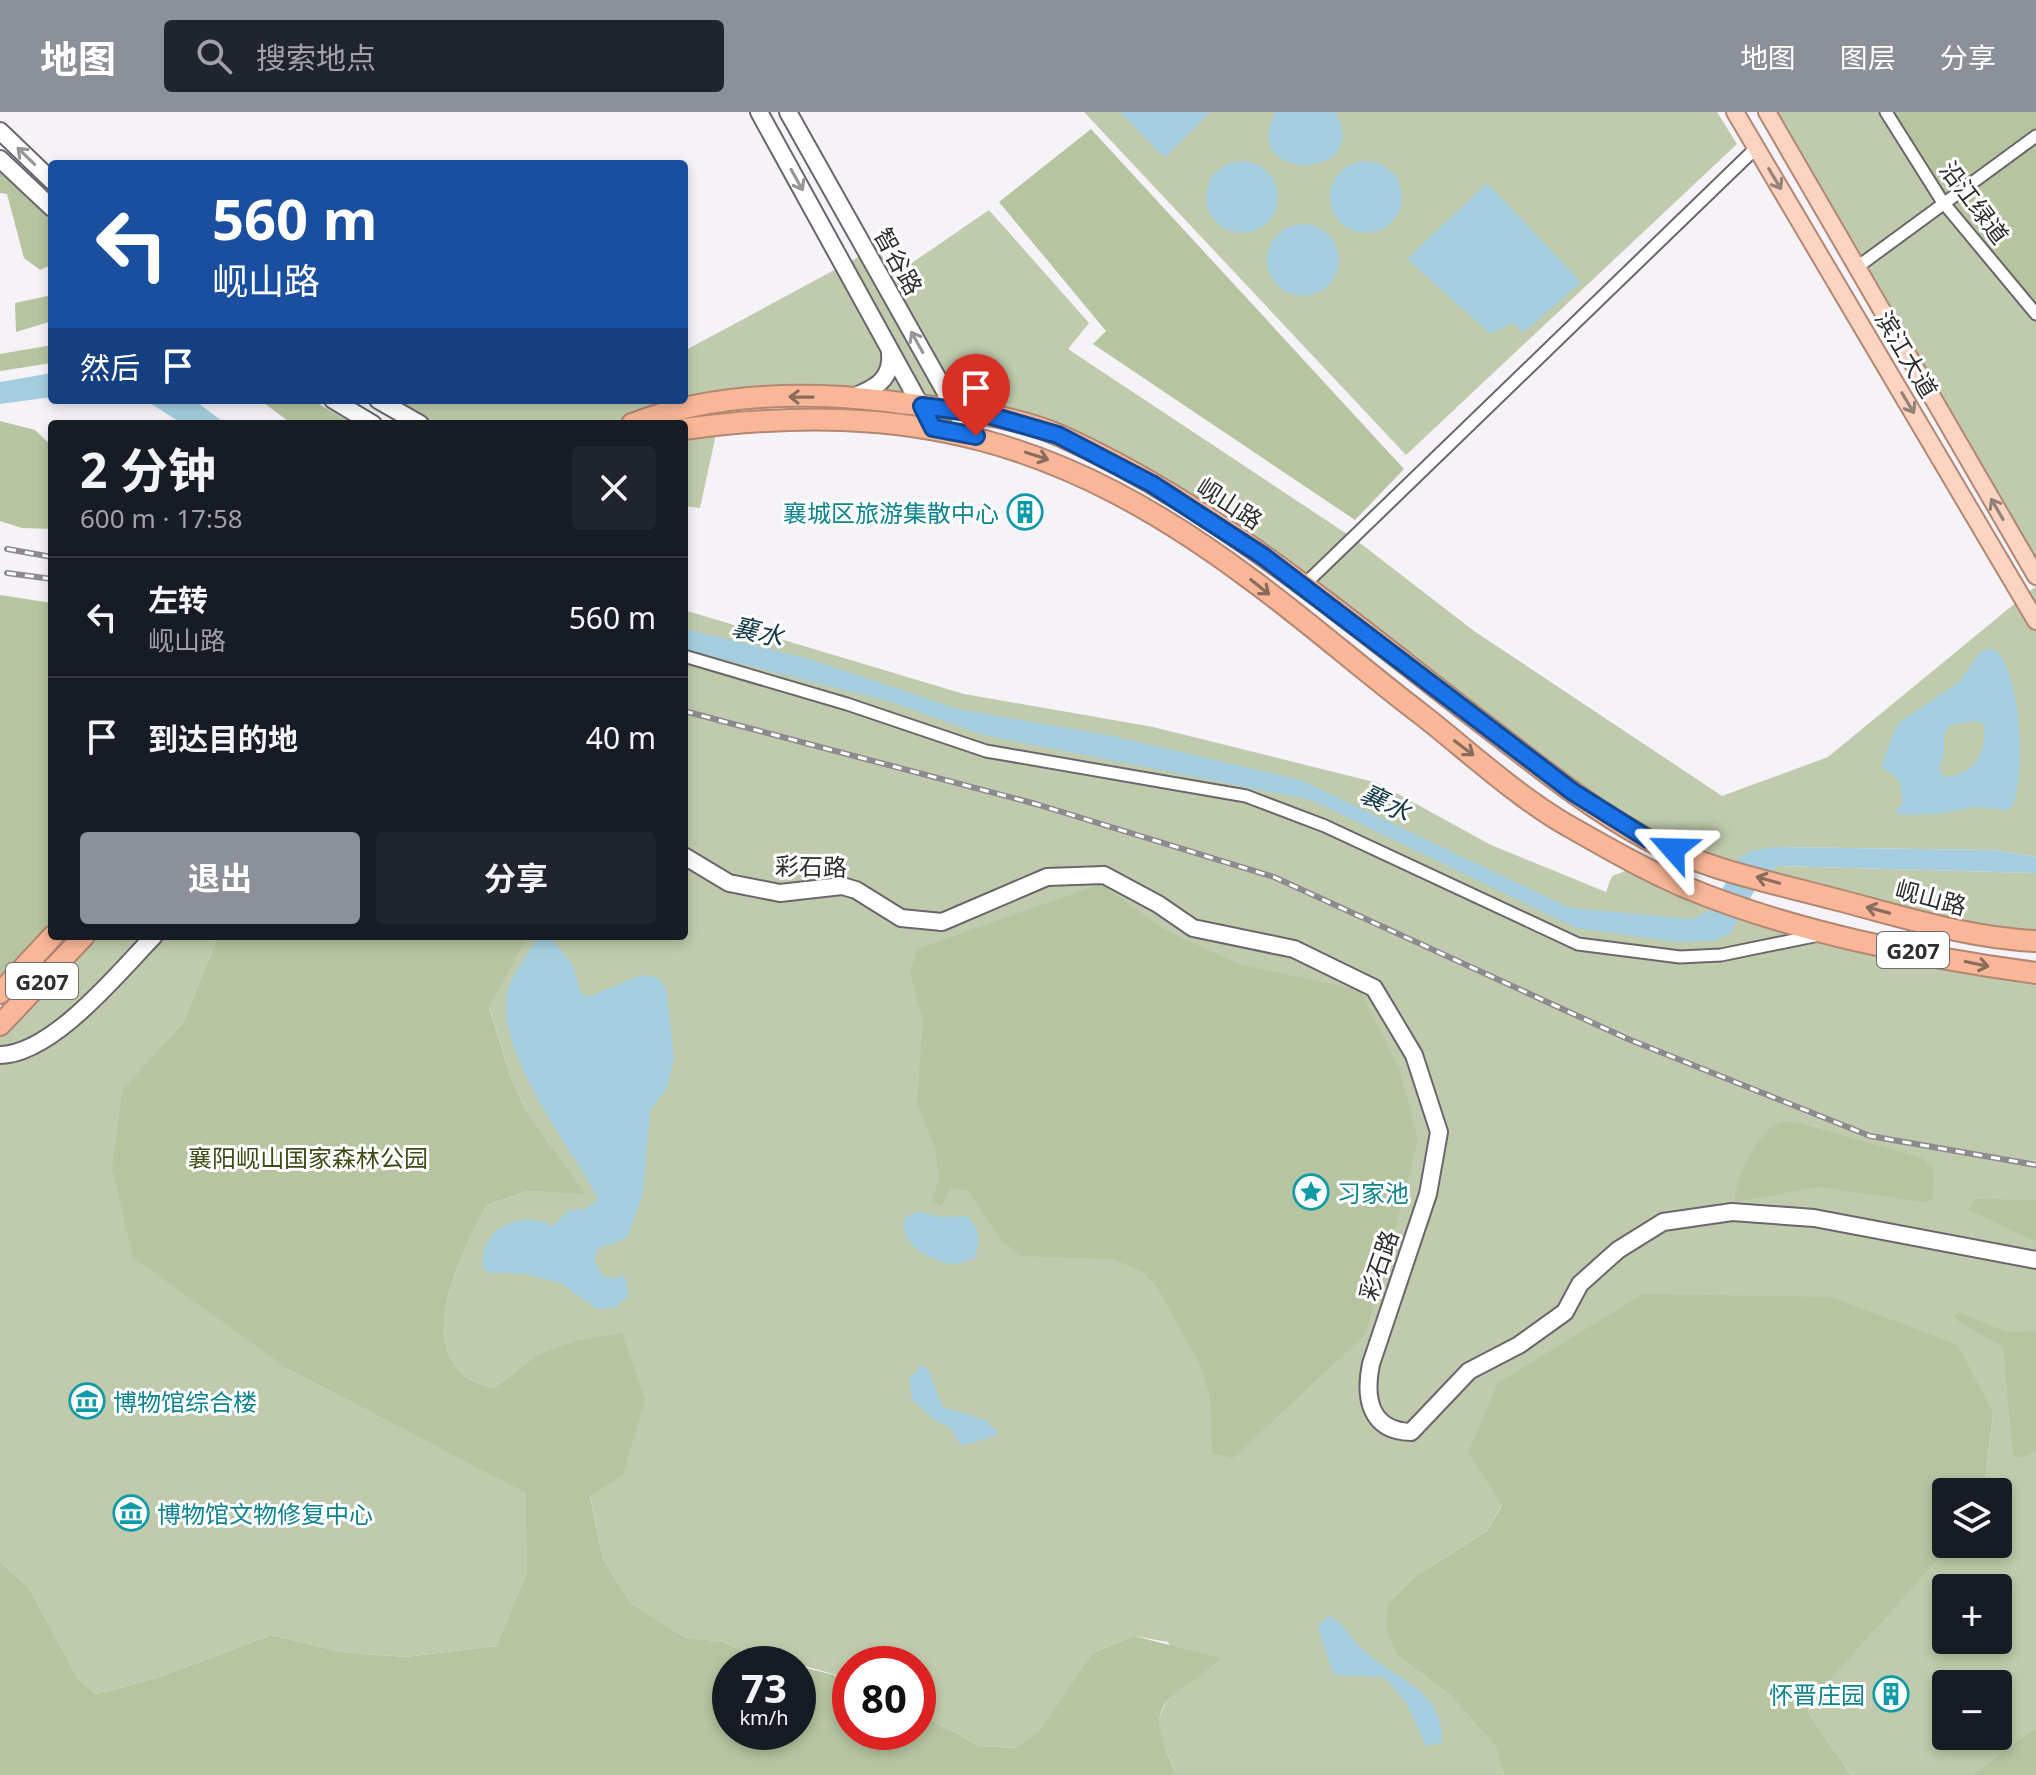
<!DOCTYPE html>
<html lang="zh">
<head>
<meta charset="utf-8">
<style>
	:root { --surface:#171b24; --page:#20242c; --text:#f1f3f6; --muted:#9ea1a6; --line:#363941; --accent:#8c9099 }
	body { margin:0; font-family:"Noto Sans","Noto Sans SC",sans-serif; background:var(--page); color:var(--text); height:100vh; display:flex; flex-direction:column; font-size:30px; white-space:nowrap }
	* { box-sizing:border-box; margin:0 }
	p { font-size:26px; color:var(--muted) }
	.icon { flex:none; width:44px; height:44px; fill:none; stroke:currentColor; stroke-width:2; stroke-linecap:round; stroke-linejoin:round }
	.map { position:relative; flex:1; overflow:hidden }
	.drawer { position:absolute; left:48px; top:308px; width:640px; height:520px; display:flex; flex-direction:column; background:var(--surface); border-radius:8px; box-shadow:0 4px 12px #0003 }
	.drawer>* { flex:none }
	.banner { position:absolute; left:48px; top:48px; width:640px; height:244px; border-radius:8px; box-shadow:0 4px 12px #0003; background:#1a4fa0; color:#fff; overflow:hidden }
	.fabs { position:absolute; left:1932px; top:1366px; display:grid; gap:16px }
	.fabs a { display:grid; place-items:center; width:80px; height:80px; border-radius:8px; background:var(--surface); box-shadow:0 4px 12px #0003; font-size:40px }
	.speed { position:absolute; left:712px; top:1534px; display:flex; gap:16px; font-size:40px; font-weight:700; text-align:center }
	.speed>* { display:grid; place-content:center; width:104px; height:104px; border-radius:50%; background:var(--surface); box-shadow:0 4px 12px #0003; line-height:1 }
	.speed small { font-size:20px; font-weight:400 }
	.speed .limit { border:12px solid #d22; background:#fff; color:#111 }
	.pin { position:absolute; display:grid; place-items:center; width:68px; height:68px; color:#fff; margin:-82px -34px; border-radius:50% 50% 50% 0; rotate:-45deg; box-shadow:0 0 8px #0007 }
	.pin .icon { rotate:45deg }
	.me { position:absolute; width:88px; margin:-44px; rotate:295deg; stroke-linejoin:round; filter:drop-shadow(0 0 6px #0008) }
	.turn { display:flex; align-items:center; gap:28px; height:168px; padding:0 32px; font-size:36px }
	.turn .icon { width:104px; height:104px; stroke-width:2.5 }
	.turn b { display:block; font-size:56px; line-height:68px }
	.then { display:flex; align-items:center; height:76px; padding:0 32px; background:#0003; gap:16px; font-size:30px }
	.round { display:grid; place-items:center; flex:none; width:84px; height:84px; border-radius:8px; background:var(--page) }
	.summary { display:flex; align-items:center; justify-content:space-between; height:136px; padding:0 32px }
	h1 { font-size:48px; font-weight:700; line-height:60px }
	.cta { display:flex; gap:16px; margin-top:auto; padding:16px 32px }
	.cta a { flex:1; height:92px; border-radius:8px; background:var(--accent); color:#fff; font-size:32px; font-weight:700; line-height:92px; text-align:center }
	.cta a+a { background:var(--page); color:var(--text) }
	ul { padding:0; list-style:none }
	li { display:flex; align-items:center; gap:24px; height:120px; padding:0 32px; border-top:2px solid var(--line) }
	li div { flex:1 }
	li b { display:block; font-size:30px }
	li em { font-style:normal }
	header { display:flex; align-items:center; gap:48px; box-sizing:border-box; height:112px; padding:0 40px; background:var(--accent); color:#fff }
	header strong { font-size:38px }
	nav { display:flex; gap:44px; margin-inline-start:auto; font-size:28px }
	.search { width:560px; height:72px; background:var(--page); display:flex; align-items:center; gap:20px; box-sizing:border-box; padding:0 28px; border-radius:8px; color:var(--muted); font-size:30px }
	.map>svg:first-child { display:block }
	.green { fill:#bfcbac; fill-rule:evenodd }
	.forest { fill:#b6c4a0 }
	.water { fill:#a4cedf; fill-rule:evenodd }
	.lines { fill:none; stroke-linecap:round; stroke-linejoin:round }
	.street-casing { stroke:#69676c; stroke-width:15 }
	.secondary-casing { stroke:#69676c; stroke-width:20 }
	.primary-casing { stroke:#b28773; stroke-width:20 }
	.highway-casing { stroke:#b28773; stroke-width:24 }
	.street { stroke:#fff; stroke-width:11 }
	.secondary { stroke:#fff; stroke-width:16 }
	.primary { stroke:#fbd4c1; stroke-width:16 }
	.highway { stroke:#f9b797; stroke-width:20 }
	.rail-casing { stroke:#8c8a8e; stroke-width:6 }
	.rail { stroke:#fff; stroke-width:3; stroke-dasharray:9; stroke-linecap:butt }
	.oneway { stroke:#979698 }
	.oneway2 { stroke:#958178 }
	.oneway3 { stroke:#8a6c5e }
	.route-casing { stroke:#114b97; stroke-width:20 }
	.route { stroke:#1a73e8; stroke-width:14 }
	.labels { text-anchor:middle; dominant-baseline:central; stroke-width:6; stroke-linejoin:round; paint-order:stroke }
	.shield { fill:#fff; stroke:#6d6d6e; stroke-width:2 }
	.shield-label { font-size:22px; font-weight:bold; fill:#2f2e30 }
	.street-label { font-size:24px; fill:#2f2e30; stroke:#fff }
	.culture-label { font-size:24px; fill:#0d838f; stroke:#fff; text-anchor:start }
	.park-label { font-size:24px; fill:#3c4c15; stroke:#fff }
	.water-label { font-size:26px; font-style:italic; fill:#143b48; stroke:#fff }
</style>
</head>
<body>
<header>
<strong>地图</strong>
<div class="search"><svg class="icon" aria-label="search" viewBox="0 0 24 24"><circle cx="10" cy="10" r="6"/><path d="M15 15l6 6"/></svg>搜索地点</div>
<nav><a>地图</a><a>图层</a><a>分享</a></nav>
</header>
<div class="map">
<svg width="2036" height="1663" viewBox="0 0 2036 1663">
	<rect width="100%" height="100%" fill="#f5f2f8"/>
	<g class="green">
		<polygon points="1084,0 1717,0 1737,32 1406,343"/>
		<polygon points="1767,0 1889,0 2036,202 2036,464"/>
		<polygon points="989,98 1089,211 1068,237 1356,428 1474,519 1722,684 1828,645 2036,474 2036,745 1994,738 1775,735 1735,752 1653,720 1547,649 1204,390 1060,312 888,278 757,275 684,287 684,239 877,135 893,164"/>
		<polygon points="397,288 678,288 614,312 436,312"/>
		<polygon points="716,322 700,396 685,394 684,397 684,325"/>
		<path d="M684,498l280,84 189,33 225,56 113,62 115,47 6,-16 28,-10 77,32 319,75v754l-65,48h-120l-43,-63 9,-19 135,-149h46v-52h-14l9,-79 -525,40 34,51 -15,27 -68,43 -22,81 53,40 47,51 7,29h-327c-18,-42 -32,-61 10,-93l-19,-40 -34,-6 -42,17 -52,79 -25,16 -35,-2 -62,-33v-49h-68v15l-52,-15 -43,-7 -31,-15 -40,-5 -53,-34 -28,-44 -13,-64 -55,-139 -41,32c-8,-3 -22,-6 -29,-12 -49,-40 0,-128 22,-171l40,-14 58,2 -60,-84 -15,-34 -21,-69 40,-70h155zM1946,1476h52v52h-52zM1946,1572h52v52h-52z"/>
		<polygon points="1778,754 2036,761 2036,829 1764,762"/>
		<polygon points="84,824 218,824 183,911 123,978 288,1257 527,1381 527,1460 496,1534 405,1545 342,1540 271,1523 157,1566 96,1582 79,1568 29,1476 0,1450 0,913"/>
	</g>
	<g class="forest">
		<polygon points="1886,0 2036,0 2036,202 1942,89"/>
		<polygon points="1091,17 1404,357 1355,408 1093,232 1106,219 999,90"/>
		<polygon points="0,54 52,103 52,153 40,158 24,146 7,82 0,81"/>
		<polygon points="52,183 52,209 16,220 15,191"/>
		<polygon points="52,233 52,251 0,259 0,242"/>
		<polygon points="260,288 312,288 353,312 292,312"/>
		<polygon points="0,309 35,318 52,334 52,417 22,416 0,409"/>
		<polygon points="0,483 52,491 52,824 0,881"/>
		<polygon points="1101,772 1165,818 1241,853 1360,878 1400,959 1418,1027 1404,1083 1366,1222 1233,1346 1212,1341 1210,1285 1201,1254 1157,1175 1142,1159 1113,1147 1022,1144 1002,1129 968,1079 950,1076 941,1095 933,1089 939,1065 935,1036 917,991 923,908 910,861 917,837"/>
		<path d="M218,824h311l-40,71 21,68 15,34 61,85 -59,-3 -40,14c-22,43 -71,131 -22,171 7,6 21,9 29,12l41,-32 41,-15 46,-8 23,66 -22,76 -33,21 13,63 28,44 53,34 40,5 31,15 33,7h-58v68h68v-66l52,13v53h68v-19l62,33 35,2 25,-17 52,-78 42,-17 87,22c-51,47 -83,35 -44,117h-1177v-213l29,26 50,92 17,14 61,-16 114,-43 71,17 63,5 91,-11 31,-74 -1,-79 -238,-124 -155,-112 -21,-89 11,-79 60,-66z"/>
		<path d="M1782,1010h14l126,36 12,12 -1,30 -11,2 -103,-15 -84,15c-2,-22 25,-75 47,-80z"/>
		<polygon points="1976,1087 2036,1088 2036,1130 1968,1097"/>
		<polygon points="1643,1182 1831,1185 1958,1233 1993,1301 1984,1380 1946,1380 1946,1432 1952,1432 1818,1581 1808,1600 1851,1663 1504,1663 1496,1634 1450,1583 1397,1543 1386,1516 1388,1493 1419,1462 1487,1419 1502,1393 1468,1341 1498,1271"/>
		<polygon points="1961,1201 2006,1220 2036,1219 2036,1339 2019,1346 2013,1343 2003,1235 1959,1210 1954,1203"/>
		<polygon points="2036,1615 2036,1663 1971,1663"/>
	</g>
	<g class="water">
		<polygon points="1120,0 1210,0 1165,46"/>
		<path d="M1276,0h59c42,69 -100,72 -59,0z"/>
		<circle cx="1366" cy="85" r="36"/>
		<circle cx="1242" cy="85" r="36"/>
		<polygon points="1487,71 1581,170 1523,221 1513,211 1491,222 1407,147"/>
		<circle cx="1303" cy="148" r="36"/>
		<polygon points="52,261 52,285 0,292 0,270"/>
		<polygon points="145,288 194,288 226,312 183,312"/>
		<polygon points="684,517 806,546 958,597 1108,623 1301,668 1570,796 1693,807 1712,797 1738,747 1750,739 1775,735 1994,738 2036,745 2036,761 1778,754 1764,762 1730,822 1713,829 1676,830 1576,816 1311,688 983,623 891,590 684,537"/>
		<path d="M1992,536c30,16 36,135 18,162l-38,-3 -31,7 -42,1 -4,-3 8,-10 -4,-21 -18,-15 16,-42 62,-42 20,-29zM1975,609l9,4c3,29 -10,50 -40,52l-5,-8 5,-16v-20l7,-8z"/>
		<path d="M539,824h11l23,30 8,27 7,4 53,-22 17,3 8,10 8,69 -7,31 -17,23 -7,83 -16,44 -29,11 -4,12 10,16 14,1 6,-4 5,21 -14,13 -18,1 -37,-26 -35,-9 -35,-1 -7,-5c-5,-40 38,-59 70,-42l16,-16 16,-1 13,-10c-27,-53 -101,-143 -91,-204 3,-18 22,-43 32,-59z"/>
		<path d="M918,1099l21,6 28,-1c14,15 13,23 8,42 -6,2 -14,6 -19,6 -23,0 -59,-20 -51,-46z"/>
		<polygon points="920,1252 929,1259 943,1295 986,1308 999,1323 961,1334 951,1316 936,1309 912,1288 909,1265 918,1259"/>
		<path d="M1330,1504c11,5 21,22 30,31 30,31 86,42 82,95l-16,4 -20,-44 -22,-25 -50,-2 -16,-47 1,-5z"/>
	</g>
	<g class="lines">
		<defs>
			<g id="street">
				<polyline points="1886,0 1942,89 2036,202"/>
				<polyline points="1856,156 2036,24"/>
				<polyline points="1303,474 1756,36"/>
				<polyline points="684,544 847,592 986,639 1246,684 1325,714 1578,832 1680,845 1721,843 1819,823"/>
			</g>
			<g id="secondary">
				<polyline points="759,0 933,316"/>
				<polyline points="788,0 969,322"/>
				<polyline points="0,19 52,69"/>
				<polyline points="0,47 52,96"/>
				<path d="M851,286c24,-10 42,-18 39,-46"/>
				<polyline points="333,288 373,312"/>
				<polyline points="378,288 420,312"/>
				<path d="M684,744l45,27 51,10 62,-7 14,4 45,28 41,4 105,-45 57,-2 54,29 35,24 101,21 80,39 40,67 25,77 -11,62 -57,170c-7,34 -1,67 40,68l58,-61 50,-26 46,-33 15,-28 38,-34 45,-28 69,-10 82,6 222,42"/>
				<path d="M0,943c53,-1 119,-83 154,-119"/>
			</g>
			<g id="primary">
				<polyline points="1735,0 2036,509"/>
				<polyline points="1767,0 2036,464"/>
			</g>
			<g id="highway">
				<path d="M632,312c79,-30 170,-33 254,-23 58,8 120,11 175,35 156,70 290,187 425,290 51,39 102,81 159,112 58,31 130,45 193,62 66,17 130,38 198,41"/>
				<path d="M684,317c228,-31 381,12 565,149 59,43 114,92 172,136 46,36 93,80 144,110 39,22 78,45 120,63 105,44 239,71 351,86"/>
				<polyline points="0,881 53,824"/>
				<polyline points="0,913 84,824"/>
			</g>
		</defs>
		<use href="#street" class="street-casing"/>
		<use href="#secondary" class="secondary-casing"/>
		<use href="#primary" class="primary-casing"/>
		<use href="#highway" class="highway-casing"/>
		<use href="#street" class="street"/>
		<use href="#secondary" class="secondary"/>
		<use href="#primary" class="primary"/>
		<use href="#highway" class="highway"/>
		<defs>
			<g id="rail">
				<polyline points="7,437 52,445"/>
				<polyline points="7,461 52,467"/>
				<polyline points="684,599 1036,692 1274,765 1628,927 1870,1024 2036,1053"/>
			</g>
		</defs>
		<use href="#rail" class="rail-casing"/>
		<use href="#rail" class="rail"/>
	</g>
	<defs><path id="oneway-shaft" d="M-6 0H5M1.5-3L5.5 0L1.5 3" fill="none" stroke-width="1.6" stroke-linecap="round" stroke-linejoin="round" transform="scale(2)"/></defs>
	<g class="oneway">
		<use href="#oneway-shaft" transform="translate(26 44) rotate(-136)"/>
		<use href="#oneway-shaft" transform="translate(797 68) rotate(61)"/>
		<use href="#oneway-shaft" transform="translate(917 230) rotate(-119)"/>
	</g>
	<g class="oneway2">
		<use href="#oneway-shaft" transform="translate(1775 67) rotate(59)"/>
		<use href="#oneway-shaft" transform="translate(1908 291) rotate(59)"/>
		<use href="#oneway-shaft" transform="translate(1997 397) rotate(-120)"/>
	</g>
	<g class="oneway3">
		<use href="#oneway-shaft" transform="translate(801 285) rotate(-179)"/>
		<use href="#oneway-shaft" transform="translate(1037 344) rotate(18)"/>
		<use href="#oneway-shaft" transform="translate(1260 475) rotate(39)"/>
		<use href="#oneway-shaft" transform="translate(1464 636) rotate(37)"/>
		<use href="#oneway-shaft" transform="translate(1768 768) rotate(-164)"/>
		<use href="#oneway-shaft" transform="translate(1878 798) rotate(-165)"/>
		<use href="#oneway-shaft" transform="translate(1977 852) rotate(12)"/>
	</g>
	<g class="lines">
		<defs>
			<polyline id="route" points="976,324 933,316 922,294 985,302 1058,323 1152,372 1263,444 1573,680 1648,727 1673,737"/>
		</defs>
		<use href="#route" class="route-casing"/>
		<use href="#route" class="route"/>
	</g>
	<defs>
		<symbol id="building-ring" viewBox="-11 -11 22 22"><circle r="9.5" fill="#fff" stroke="#0f9aa8" stroke-width="1.5"/><path d="M-4-6H4V6H1V3H-1V6H-4ZM-2.5-4.3h1.7v1.8h-1.7ZM.8-4.3h1.7v1.8H.8ZM-2.5-1h1.7V.8h-1.7ZM.8-1h1.7V.8H.8Z" fill="#0f9aa8"/></symbol>
		<symbol id="sight-ring" viewBox="-11 -11 22 22"><circle r="9.5" fill="#fff" stroke="#0f9aa8" stroke-width="1.5"/><path d="M0-6L1.8-2.2L6-1.7L2.9 1.2L3.7 5.4L0 3.3L-3.7 5.4L-2.9 1.2L-6-1.7L-1.8-2.2Z" fill="#0f9aa8"/></symbol>
		<symbol id="museum-ring" viewBox="-11 -11 22 22"><circle r="9.5" fill="#fff" stroke="#0f9aa8" stroke-width="1.5"/><path d="M0-6L6-3V-2H-6V-3ZM-5-1h2V3h-2ZM-1-1h2V3h-2ZM3-1h2V3H3ZM-6 4H6V6H-6Z" fill="#0f9aa8"/></symbol>
	</defs>
	<g fill-rule="evenodd">
		<use href="#building-ring" x="1005" y="380" width="40" height="40"/>
		<use href="#sight-ring" x="1291" y="1060" width="40" height="40"/>
		<use href="#museum-ring" x="67" y="1269" width="40" height="40"/>
		<use href="#museum-ring" x="111" y="1381" width="40" height="40"/>
		<use href="#building-ring" x="1871" y="1562" width="40" height="40"/>
	</g>
	<g class="labels">
		<g class="shield">
			<rect x="1877" y="820" width="72" height="36" rx="6"/>
			<rect x="6" y="851" width="72" height="36" rx="6"/>
		</g>
		<g class="shield-label">
			<text x="1913" y="838">G207</text>
			<text x="42" y="869">G207</text>
		</g>
		<g class="street-label">
			<text transform="translate(1975 90) rotate(53)">沿江绿道</text>
			<text transform="translate(899 149) rotate(61)">智谷路</text>
			<text transform="translate(1907 242) rotate(59)">滨江大道</text>
			<text transform="translate(1230 391) rotate(33)">岘山路</text>
			<text transform="translate(811 754) rotate(1)">彩石路</text>
			<text transform="translate(1931 785) rotate(15)">岘山路</text>
			<text transform="translate(1378 1153) rotate(-71)">彩石路</text>
		</g>
		<g class="culture-label">
			<text x="999" y="400" text-anchor="end">襄城区旅游集散中心</text>
			<text x="1337" y="1080">习家池</text>
			<text x="113" y="1289">博物馆综合楼</text>
			<text x="157" y="1401">博物馆文物修复中心</text>
			<text x="1865" y="1582" text-anchor="end">怀晋庄园</text>
		</g>
		<g class="park-label">
			<text x="308" y="1045">襄阳岘山国家森林公园</text>
		</g>
		<g class="water-label">
			<text transform="translate(758 519) rotate(13)">襄水</text>
			<text transform="translate(1386 690) rotate(25)">襄水</text>
		</g>
	</g>
</svg>
<div class="fabs">
<a><svg class="icon" aria-label="layers" viewBox="0 0 24 24"><path d="M12 4l9 5-9 5-9-5zM3 14l9 5 9-5"/></svg></a>
<a>+</a>
<a>−</a>
</div>
<div class="speed"><div>73<small>km/h</small></div><div class="limit">80</div></div>
<div class="pin" style="left:976px;top:324px;background:#d93025"><svg class="icon" aria-label="arrive" viewBox="0 0 24 24"><path d="M6 21V4h12l-3 4 3 4H6"/></svg></div>
<svg class="me" style="left:1673px;top:737px" viewBox="-20 -20 40 40"><path d="M0-17L14 15 0 8-14 15z" fill="#1a73e8" stroke="#fff" stroke-width="4"/></svg>
<div class="banner">
<div class="turn"><svg class="icon" aria-label="left" viewBox="0 0 24 24"><path d="M17 20v-9H6M10 6l-5 5 5 5"/></svg><div><b>560 m</b>岘山路</div></div>
<div class="then">然后<svg class="icon" aria-label="arrive" viewBox="0 0 24 24"><path d="M6 21V4h12l-3 4 3 4H6"/></svg></div>
</div>
<section class="drawer">
<div class="summary"><div><h1>2 分钟</h1><p>600 m · 17:58</p></div><a class="round"><svg class="icon" aria-label="close" viewBox="0 0 24 24"><path d="M6 6l12 12M18 6L6 18"/></svg></a></div>
<ul>
<li><svg class="icon" aria-label="left" viewBox="0 0 24 24"><path d="M17 20v-9H6M10 6l-5 5 5 5"/></svg><div><b>左转</b><p>岘山路</p></div><em>560 m</em></li>
<li><svg class="icon" aria-label="arrive" viewBox="0 0 24 24"><path d="M6 21V4h12l-3 4 3 4H6"/></svg><div><b>到达目的地</b></div><em>40 m</em></li>
</ul>
<div class="cta"><a>退出</a><a>分享</a></div>
</section>
</div>
</body>
</html>
